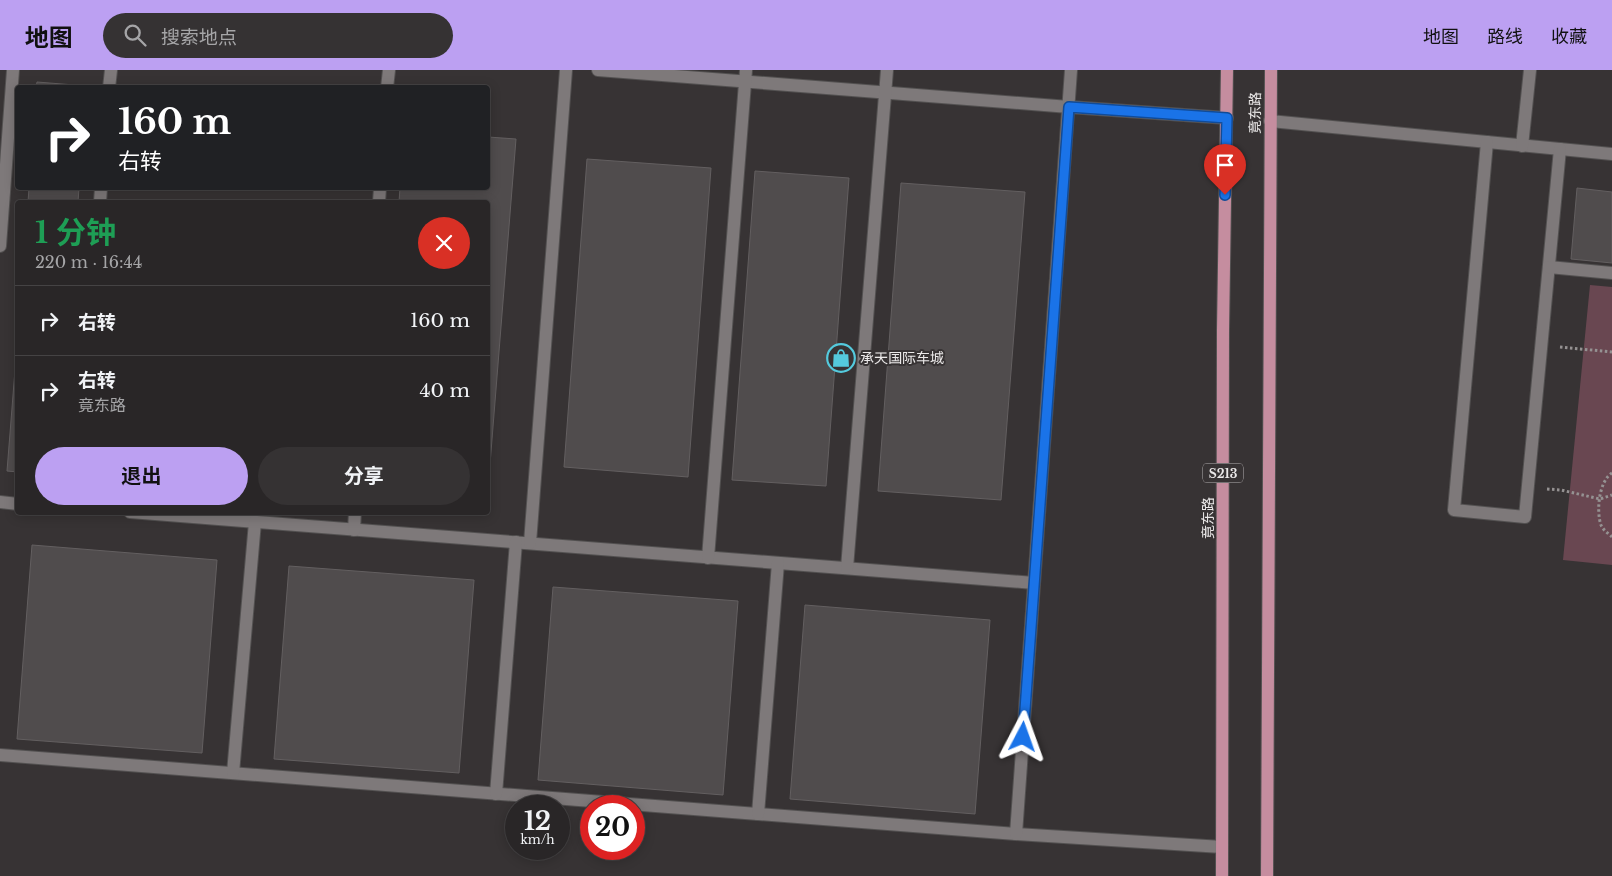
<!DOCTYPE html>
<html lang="zh">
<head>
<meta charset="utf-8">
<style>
	:root { --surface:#292627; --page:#353233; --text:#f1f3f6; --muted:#a5a5a7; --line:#454344; --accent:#bca0f2 }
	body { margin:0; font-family:"Libre Baskerville","Noto Sans SC",serif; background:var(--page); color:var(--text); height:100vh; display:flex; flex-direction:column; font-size:19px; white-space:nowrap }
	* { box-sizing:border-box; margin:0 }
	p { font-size:16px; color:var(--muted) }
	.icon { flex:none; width:28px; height:28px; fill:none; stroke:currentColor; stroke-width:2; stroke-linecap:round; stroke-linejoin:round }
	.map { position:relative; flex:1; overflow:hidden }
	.drawer { position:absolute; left:15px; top:130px; width:475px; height:315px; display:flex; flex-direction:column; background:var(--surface); border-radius:5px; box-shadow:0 2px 12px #0003,0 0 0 1px var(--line) }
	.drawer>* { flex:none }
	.banner { position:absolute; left:15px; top:15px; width:475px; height:105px; border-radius:5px; box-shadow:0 2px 12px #0003,0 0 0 1px var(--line); background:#202124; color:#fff; overflow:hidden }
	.speed { position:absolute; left:505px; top:725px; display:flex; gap:10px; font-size:25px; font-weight:700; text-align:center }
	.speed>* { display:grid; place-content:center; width:65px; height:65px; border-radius:50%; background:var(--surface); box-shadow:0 2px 12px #0003,0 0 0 1px var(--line); line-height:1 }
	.speed small { font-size:12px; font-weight:400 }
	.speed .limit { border:8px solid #d22; background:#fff; color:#111 }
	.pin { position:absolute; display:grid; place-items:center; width:42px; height:42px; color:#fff; margin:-51px -21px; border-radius:50% 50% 50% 0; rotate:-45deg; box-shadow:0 0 5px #0007 }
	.pin .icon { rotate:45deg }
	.me { position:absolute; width:55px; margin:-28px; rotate:4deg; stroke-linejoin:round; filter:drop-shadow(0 0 4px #0008) }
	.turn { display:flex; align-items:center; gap:18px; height:105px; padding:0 20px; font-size:22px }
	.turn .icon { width:65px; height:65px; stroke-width:2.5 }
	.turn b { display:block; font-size:35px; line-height:42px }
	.round { display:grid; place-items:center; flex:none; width:52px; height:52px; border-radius:26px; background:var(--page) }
	.headline { display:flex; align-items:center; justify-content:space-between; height:85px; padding:0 20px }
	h1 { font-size:30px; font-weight:700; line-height:38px; color:#1e9e55 }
	.button { display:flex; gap:10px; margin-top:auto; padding:10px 20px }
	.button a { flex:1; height:58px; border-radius:30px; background:var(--accent); color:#111; font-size:20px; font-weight:700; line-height:58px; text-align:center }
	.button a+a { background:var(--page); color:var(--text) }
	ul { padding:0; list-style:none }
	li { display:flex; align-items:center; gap:15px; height:70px; padding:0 20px; border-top:1px solid var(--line) }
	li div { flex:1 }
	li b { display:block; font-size:19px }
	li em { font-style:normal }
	header { display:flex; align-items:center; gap:30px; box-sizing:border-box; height:70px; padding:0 25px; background:var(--accent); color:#111 }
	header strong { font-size:24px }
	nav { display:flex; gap:28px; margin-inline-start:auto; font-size:18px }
	.search { width:350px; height:45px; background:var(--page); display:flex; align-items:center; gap:12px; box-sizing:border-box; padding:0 18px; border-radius:28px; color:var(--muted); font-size:19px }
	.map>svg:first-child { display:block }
	.green { fill:#694751 }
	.building { fill:#504c4d; stroke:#635f60 }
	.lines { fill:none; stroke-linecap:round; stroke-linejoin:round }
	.minor-casing { stroke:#535151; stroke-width:14 }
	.major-casing { stroke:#535151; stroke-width:14 }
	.path { stroke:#959292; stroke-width:3; stroke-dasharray:2.5 2.5; stroke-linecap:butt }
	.minor { stroke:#7e797a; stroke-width:12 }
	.major { stroke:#c58d9f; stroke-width:12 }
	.route-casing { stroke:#114b97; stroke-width:12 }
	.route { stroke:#1a73e8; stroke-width:9 }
	.labels { text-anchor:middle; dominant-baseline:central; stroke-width:4; stroke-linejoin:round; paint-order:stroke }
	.shield { fill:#373334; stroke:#b5b2b3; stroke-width:1 }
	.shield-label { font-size:12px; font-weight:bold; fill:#ebe9e9 }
	.street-label { font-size:14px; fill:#ebe9e9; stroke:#373334 }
	.poi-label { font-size:14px; fill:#ebe9e9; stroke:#373334; text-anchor:start }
</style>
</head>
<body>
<header>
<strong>地图</strong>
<div class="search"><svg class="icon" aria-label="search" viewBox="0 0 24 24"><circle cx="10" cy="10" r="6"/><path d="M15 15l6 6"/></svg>搜索地点</div>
<nav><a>地图</a><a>路线</a><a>收藏</a></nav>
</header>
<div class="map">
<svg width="1612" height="806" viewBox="0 0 1612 806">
	<rect width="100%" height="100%" fill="#373334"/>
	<polygon class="green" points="1590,215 1612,217 1612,495 1563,490"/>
	<g class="building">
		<polygon points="37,12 87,16 87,18 36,18"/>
		<polygon points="488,67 516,69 489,407 488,406 488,132 399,132 400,118 488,118"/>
		<polygon points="587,89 711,98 688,407 564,397"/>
		<polygon points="755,101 849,108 826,416 732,410"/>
		<polygon points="901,113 1025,122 1001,430 878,421"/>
		<polygon points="29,118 79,118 78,132 28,132"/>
		<polygon points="1577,118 1612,122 1612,193 1571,189"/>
		<polygon points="18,262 18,402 7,401"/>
		<polygon points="32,475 217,490 202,683 17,669"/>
		<polygon points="289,496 474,510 459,703 274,689"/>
		<polygon points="553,517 738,531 723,725 538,710"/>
		<polygon points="805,535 990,550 975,744 790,729"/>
	</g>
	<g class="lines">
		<defs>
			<g id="minor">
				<polyline points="598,0 1069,37 1227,48"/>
				<polyline points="109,18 111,0"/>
				<polyline points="387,18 389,0"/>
				<polyline points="1270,51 1612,84"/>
				<polyline points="1487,72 1454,440 1525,447 1560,79"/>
				<polyline points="1522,76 1530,0"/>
				<polyline points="100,132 101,118"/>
				<polyline points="379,132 380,118"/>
				<polyline points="0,176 13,0"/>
				<polyline points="1549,197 1612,203"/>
				<polyline points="0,432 18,434"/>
				<polyline points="130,442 1034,513"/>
				<polyline points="354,460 355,442"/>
				<polyline points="530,473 566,0"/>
				<polyline points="708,488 746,0"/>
				<polyline points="847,498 887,0"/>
				<polyline points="0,685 1016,764 1222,777"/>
				<polyline points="233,703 255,452"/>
				<polyline points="496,724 516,472"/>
				<polyline points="758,744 778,493"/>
				<polyline points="1016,764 1071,0"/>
			</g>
			<g id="major">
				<polyline points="1222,806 1223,260 1227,0"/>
				<polyline points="1267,806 1271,0"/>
			</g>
		</defs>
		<use href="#minor" class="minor-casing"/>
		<use href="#major" class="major-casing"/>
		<g class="path">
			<polyline points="1560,277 1612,282"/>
			<path d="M1612,403c-13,8 -16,38 -11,52 2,5 7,8 11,12"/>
			<polyline points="1547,419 1561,420 1600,429 1612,425"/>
		</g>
		<use href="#minor" class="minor"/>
		<use href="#major" class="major"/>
	</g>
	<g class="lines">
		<defs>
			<polyline id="route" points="1023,667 1069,37 1227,48 1225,125"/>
		</defs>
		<use href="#route" class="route-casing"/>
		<use href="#route" class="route"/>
	</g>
	<defs>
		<symbol id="shop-ring" viewBox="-11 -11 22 22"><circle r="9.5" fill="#373334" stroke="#54cadd" stroke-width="1.5"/><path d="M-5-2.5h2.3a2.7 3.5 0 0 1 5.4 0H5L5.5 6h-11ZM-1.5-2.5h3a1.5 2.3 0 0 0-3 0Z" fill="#54cadd"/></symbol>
	</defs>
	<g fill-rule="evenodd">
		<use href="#shop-ring" x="825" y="272" width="32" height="32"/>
	</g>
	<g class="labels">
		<rect class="shield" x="1203" y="393.5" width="40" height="19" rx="4"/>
		<g class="shield-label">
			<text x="1223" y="403">S213</text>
		</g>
		<g class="street-label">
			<text transform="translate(1255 43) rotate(-89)">竟东路</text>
			<text transform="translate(1208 448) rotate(-90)">竟东路</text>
		</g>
		<g class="poi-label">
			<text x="860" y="288">承天国际车城</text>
		</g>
	</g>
</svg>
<div class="speed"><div>12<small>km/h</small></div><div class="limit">20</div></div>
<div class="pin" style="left:1225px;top:125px;background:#d93025"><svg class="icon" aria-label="arrive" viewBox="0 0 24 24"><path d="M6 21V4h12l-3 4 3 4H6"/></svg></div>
<svg class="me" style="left:1023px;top:667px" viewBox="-20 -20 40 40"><path d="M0-17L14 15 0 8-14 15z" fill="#1a73e8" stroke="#fff" stroke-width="4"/></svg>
<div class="banner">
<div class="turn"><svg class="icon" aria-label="right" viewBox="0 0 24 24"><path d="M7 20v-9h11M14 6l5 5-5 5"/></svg><div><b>160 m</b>右转</div></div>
</div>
<section class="drawer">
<div class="headline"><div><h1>1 分钟</h1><p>220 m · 16:44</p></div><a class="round" style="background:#d93025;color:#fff"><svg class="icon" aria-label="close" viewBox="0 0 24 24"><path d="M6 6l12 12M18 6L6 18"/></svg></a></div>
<ul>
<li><svg class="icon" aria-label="right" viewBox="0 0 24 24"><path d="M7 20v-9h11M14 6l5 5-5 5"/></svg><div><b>右转</b></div><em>160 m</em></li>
<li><svg class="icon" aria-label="right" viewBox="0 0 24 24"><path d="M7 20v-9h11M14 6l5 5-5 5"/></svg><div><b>右转</b><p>竟东路</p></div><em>40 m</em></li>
</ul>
<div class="button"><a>退出</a><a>分享</a></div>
</section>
</div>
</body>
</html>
